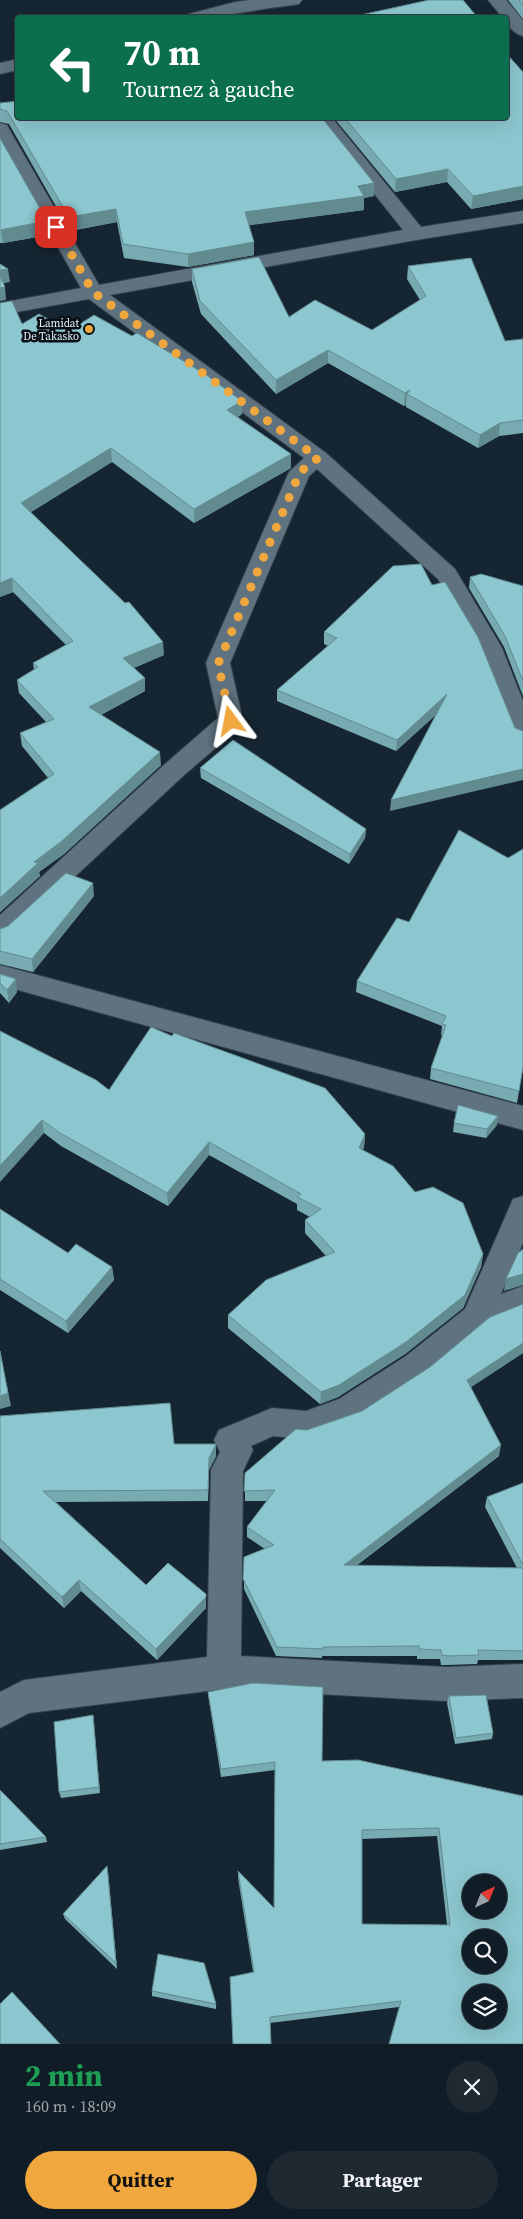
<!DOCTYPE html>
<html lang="fr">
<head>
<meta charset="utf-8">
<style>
	:root { --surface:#101c26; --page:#1e2932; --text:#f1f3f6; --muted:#9ca1a7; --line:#303a43; --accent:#f0a73e }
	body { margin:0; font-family:"Source Serif 4",serif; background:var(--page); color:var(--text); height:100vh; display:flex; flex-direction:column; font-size:19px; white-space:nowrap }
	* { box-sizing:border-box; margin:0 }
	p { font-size:16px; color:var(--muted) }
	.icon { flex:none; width:28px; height:28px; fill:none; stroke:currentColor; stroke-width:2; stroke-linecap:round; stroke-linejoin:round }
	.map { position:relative; height:2044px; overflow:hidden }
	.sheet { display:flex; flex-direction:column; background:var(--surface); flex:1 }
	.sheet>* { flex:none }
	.banner { position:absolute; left:15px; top:15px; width:494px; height:105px; border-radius:5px; box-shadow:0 5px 20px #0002,0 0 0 1px var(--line); background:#0b6e4f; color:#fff; overflow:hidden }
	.needle { width:32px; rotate:43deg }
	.fabs { position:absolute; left:462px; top:1874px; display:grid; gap:10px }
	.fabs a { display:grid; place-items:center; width:45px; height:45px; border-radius:50%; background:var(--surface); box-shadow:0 5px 20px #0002,0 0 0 1px var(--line); font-size:25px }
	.pin { position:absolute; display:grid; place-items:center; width:42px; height:42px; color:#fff; margin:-21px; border-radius:10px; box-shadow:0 2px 8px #0006 }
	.me { position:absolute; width:55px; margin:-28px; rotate:347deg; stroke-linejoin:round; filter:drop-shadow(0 0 4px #0008) }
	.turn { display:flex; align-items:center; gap:18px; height:105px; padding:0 25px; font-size:22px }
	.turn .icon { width:65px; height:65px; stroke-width:2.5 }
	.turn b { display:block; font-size:35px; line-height:42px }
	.round { display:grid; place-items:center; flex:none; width:52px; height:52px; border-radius:26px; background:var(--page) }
	.overview { display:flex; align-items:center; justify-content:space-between; height:85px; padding:0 25px }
	h1 { font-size:30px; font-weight:700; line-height:38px; color:#1e9e55 }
	.button { display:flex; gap:10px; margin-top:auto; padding:10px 25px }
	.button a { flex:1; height:58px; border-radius:30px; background:var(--accent); color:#111; font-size:20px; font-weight:700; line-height:58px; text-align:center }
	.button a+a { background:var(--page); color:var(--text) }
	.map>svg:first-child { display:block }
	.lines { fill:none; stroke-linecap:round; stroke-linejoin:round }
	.minor-casing { stroke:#34414b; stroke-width:2 }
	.minor { fill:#5f7280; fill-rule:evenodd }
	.wall { fill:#78aab1; fill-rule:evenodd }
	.shaded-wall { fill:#628b90 }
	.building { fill:#8cc6ce; stroke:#628b90; fill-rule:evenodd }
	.route { stroke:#f0a73e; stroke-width:9; stroke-dasharray:0 16.2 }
	.poi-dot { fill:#f0a73e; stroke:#070e14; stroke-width:2 }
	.labels { text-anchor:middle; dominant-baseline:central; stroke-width:5; stroke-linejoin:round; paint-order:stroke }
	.far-poi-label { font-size:11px; fill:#e6f1f9; stroke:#070e14; text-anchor:end }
</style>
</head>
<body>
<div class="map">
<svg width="523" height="2044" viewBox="0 0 523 2044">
	<rect width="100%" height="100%" fill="#152632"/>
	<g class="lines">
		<defs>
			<g id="minor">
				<path d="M250,0h52l-3,4 -6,1c-36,4 -71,13 -106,13l2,-4 46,-12z"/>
				<path d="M488,0h18l17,20v16c-8,-2 -17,-10 -17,-18h-3z"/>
				<polygon points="18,59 18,70 0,74 0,63"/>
				<polygon points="314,118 332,118 421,227 523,211 523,223 416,240 110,295 326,453 455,569 502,648 523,701 523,741 514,738 511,732 478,648 438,579 317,469 309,476 230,663 243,721 240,727 183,776 9,938 0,941 0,915 165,764 218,718 206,663 289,472 304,458 89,299 0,315 0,303 81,288 0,145 0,123 7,125 9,129 99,285 403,230"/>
				<polygon points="0,965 523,1106 523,1130 0,985"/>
				<polygon points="523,1196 523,1243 501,1294 523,1286 523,1313 487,1327 428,1376 360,1420 306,1439 273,1436 251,1446 253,1450 243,1471 241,1656 446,1667 523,1664 523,1698 446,1701 224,1689 29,1713 0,1728 0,1692 24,1680 207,1657 211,1470 220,1452 214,1440 219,1430 272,1408 306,1411 339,1399 406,1356 465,1309 513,1199"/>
			</g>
		</defs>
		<use href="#minor" class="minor-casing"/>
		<use href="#minor" class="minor"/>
	</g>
	<g class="wall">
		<polygon points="508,0 523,0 523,19"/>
		<polygon points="523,72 523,199 471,209 447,182 395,192 334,118 506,118"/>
		<polygon points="0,103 374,196 364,198 364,210 249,225 254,255 188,267 124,258 117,222 70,231 9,124 0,122"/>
		<polygon points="0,138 49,235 3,243 0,243"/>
		<polygon points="408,266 505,341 523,339 523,433 499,436 478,448 406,407 406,405 404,406 328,363 276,394 201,314 192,282 192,269 289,317 372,330 420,300 407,279"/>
		<polygon points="22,324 69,331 242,414 238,417 291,454 291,468 194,523 112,462 31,512 164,655 134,668 145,678 145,691 101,715 161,765 64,854 39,872 40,876 0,912 0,810 48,778 22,746 20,733 46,722 19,693 17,680 34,670 33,663 66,645 13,592 0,597"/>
		<polygon points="470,577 523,586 523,696 504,647 469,588"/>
		<polygon points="432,585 478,637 390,811 436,714 396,751 277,701 277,690 328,646 324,644 324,632"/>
		<polygon points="200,768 366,829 365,838 349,864 201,778"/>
		<polygon points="94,896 33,972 0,964 0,929"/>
		<polygon points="397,918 523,1067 517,1103 430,1079 431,1068 443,1036 441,1035 442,1026 356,992 357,981"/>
		<polygon points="0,974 17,992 9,1003 0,993"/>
		<polygon points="0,1031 109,1090 365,1134 364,1147 363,1150 415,1192 483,1254 481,1267 463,1308 405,1354 338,1397 320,1404 228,1328 228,1315 326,1256 305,1233 305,1220 310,1217 297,1210 297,1204 209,1155 168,1206 61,1146 44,1133"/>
		<polygon points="454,1123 497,1125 486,1138 453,1132"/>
		<polygon points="0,1209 68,1253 112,1267 114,1280 68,1333 0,1290"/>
		<polygon points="523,1304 523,1353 471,1387 499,1456 356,1566 517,1568 485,1507 487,1497 523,1483 523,1660 478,1660 477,1664 446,1665 441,1665 440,1659 417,1659 417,1656 322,1656 322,1658 276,1656 244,1589 244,1557 265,1549 247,1537 247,1527 267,1501 245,1501 245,1473 307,1430 362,1411 430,1367"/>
		<polygon points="0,1416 174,1444 216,1444 216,1456 209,1470 208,1501 56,1502 146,1585 206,1608 157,1660 81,1591 64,1608 0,1548"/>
		<path d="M208,1692l114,69 201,35v248l-124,-37 -129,16 -17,-51 -15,-94v-7l36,37 1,-138 -54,7 -12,-76zM437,1836l10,89 -85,-1v-85z"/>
		<polygon points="449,1696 493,1733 492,1739 455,1744 447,1703"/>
		<polygon points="93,1715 100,1793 61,1798 59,1792"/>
		<polygon points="0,1790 46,1837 47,1842 0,1850"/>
		<polygon points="108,1872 117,1969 65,1919 63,1914"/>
		<polygon points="152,1991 216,2004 216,2009 152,1996"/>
	</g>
	<g class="shaded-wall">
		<polygon points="448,169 447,182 395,192 396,179"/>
		<polygon points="374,183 374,196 364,198 364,210 245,226 245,212"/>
		<polygon points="523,186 523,199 471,209 473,196"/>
		<polygon points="116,209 117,222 70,231 69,217"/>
		<polygon points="47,221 49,235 3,243 1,230"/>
		<polygon points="254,242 254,255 188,267 188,254"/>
		<polygon points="8,269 10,282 0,284 0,270"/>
		<polygon points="5,287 6,300 0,301 0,288"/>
		<polygon points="328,350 328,363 276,394 276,380"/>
		<polygon points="410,390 407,394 406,405 404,406 405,393"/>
		<polygon points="242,401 242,414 227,423 227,410"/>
		<polygon points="500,423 499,436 478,448 480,435"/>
		<polygon points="111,448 112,462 23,517 21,503"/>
		<polygon points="291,454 291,468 194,523 194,509"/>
		<polygon points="12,578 13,592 0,597 0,583"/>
		<polygon points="163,642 164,655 124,672 123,658"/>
		<polygon points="145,678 145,691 90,720 89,707"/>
		<polygon points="447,694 446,706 396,751 397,740"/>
		<polygon points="160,752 161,765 64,854 39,872 40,876 0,912 0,898 34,862"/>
		<polygon points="523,769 523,780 390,811 391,800"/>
		<polygon points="366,829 365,838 349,864 350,854"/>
		<polygon points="93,883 94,896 33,972 32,959"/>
		<polygon points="16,979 17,992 9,1003 7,990"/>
		<polygon points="498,1116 497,1125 486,1138 487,1129"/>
		<polygon points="42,1120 44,1133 0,1182 0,1166"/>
		<polygon points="365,1134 364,1147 358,1162 359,1148"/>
		<polygon points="209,1142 209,1155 168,1206 167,1193"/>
		<polygon points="483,1254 481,1267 463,1308 405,1354 338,1397 320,1404 321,1392"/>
		<polygon points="112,1267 114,1280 68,1333 66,1321"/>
		<polygon points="523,1274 523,1285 504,1291 506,1279"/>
		<polygon points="523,1343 523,1353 465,1391 467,1380"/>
		<polygon points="0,1351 11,1406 0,1409"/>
		<polygon points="216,1444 216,1456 209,1470 208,1501 209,1458"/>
		<polygon points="501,1445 499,1456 343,1575 344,1565"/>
		<polygon points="79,1580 81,1591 64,1608 62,1597"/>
		<polygon points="206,1594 206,1608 157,1660 156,1649"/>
		<polygon points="93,1715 94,1722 100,1793 99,1787"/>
		<polygon points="107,1866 108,1872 117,1969 116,1963"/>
	</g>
	<g class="building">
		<polygon points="429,0 463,0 478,18 347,18"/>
		<polygon points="519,0 523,0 523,6"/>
		<polygon points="506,53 523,72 523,186 473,196 448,169 396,179 345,118 506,118"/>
		<polygon points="18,101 18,118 322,118 374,183 358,186 364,196 245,212 254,242 188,254 123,244 116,209 69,217 7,111 0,109 0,103"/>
		<polygon points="0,138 47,221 0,230"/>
		<polygon points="259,257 289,317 315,300 372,330 426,296 408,266 471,258 505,341 523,339 523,420 500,423 480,435 407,394 410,390 405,393 328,350 276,380 200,301 192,269"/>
		<polygon points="0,264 8,269 0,270"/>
		<polygon points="0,276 5,287 0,288"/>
		<polygon points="12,301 22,324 39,314 69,331 94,315 132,336 137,333 205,374 242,401 227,410 291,454 194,509 111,448 21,503 125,603 129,602 163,642 123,658 145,678 89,707 160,752 62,841 34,862 38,863 0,898 0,810 54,774 20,733 54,719 17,680 38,667 33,663 73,641 12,578 0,583 0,303"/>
		<polygon points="421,564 432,585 445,582 478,637 515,728 523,731 523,769 391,800 447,694 397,740 277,690 337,638 324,632 393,566"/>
		<polygon points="481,574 523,586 523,681 505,636 470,577"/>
		<polygon points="233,740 366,829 350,854 200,768"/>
		<polygon points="459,830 508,858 523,849 523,1067 519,1091 431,1068 446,1025 442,1024 446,1016 357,981 397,918 409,922"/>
		<polygon points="66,873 93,883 32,959 0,951 0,929 8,926"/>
		<polygon points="0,974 16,979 7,990 0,983"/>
		<polygon points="151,1027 172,1036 174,1033 325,1088 365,1134 359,1148 393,1166 415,1192 433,1187 463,1203 483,1254 465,1295 406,1342 339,1385 321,1392 228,1315 266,1280 335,1252 305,1220 321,1209 297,1197 301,1194 209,1142 167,1193 60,1133 42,1120 0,1166 0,1031 96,1080 109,1090"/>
		<polygon points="458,1105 498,1116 487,1129 454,1123"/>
		<polygon points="0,1209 68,1253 76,1244 112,1267 66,1321 0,1279"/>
		<polygon points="523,1249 523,1274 506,1279 518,1253"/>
		<polygon points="523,1304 523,1343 467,1380 501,1445 344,1565 523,1568 523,1651 478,1650 479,1655 448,1656 442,1655 441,1650 419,1649 419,1646 323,1647 323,1649 277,1647 243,1579 244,1557 274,1545 247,1527 275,1490 244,1491 245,1473 296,1429 307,1430 362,1411 430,1367 490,1317"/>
		<polygon points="0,1351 8,1393 0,1396"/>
		<polygon points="170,1403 174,1444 216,1444 209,1458 208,1490 43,1491 146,1585 168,1563 206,1594 206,1597 156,1649 79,1580 62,1597 0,1539 0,1416"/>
		<polygon points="523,1483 523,1565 487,1497"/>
		<path d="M253,1683l70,4 -1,74 36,-1 165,36v248h-134l12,-43 -131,16 1,27h-38l-3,-67 24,-5 -16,-101 36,37 1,-146 -54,7 -13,-77zM439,1828l11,97 -88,-1v-94zM471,1882h28v28h-28zM471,1938h28v27h-28zM471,1992h28v28h-28z"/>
		<polygon points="486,1695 493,1733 456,1738 449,1696"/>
		<polygon points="93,1715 99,1787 59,1792 54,1722"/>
		<polygon points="0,1790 46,1837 0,1844"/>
		<polygon points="107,1866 116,1963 63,1914"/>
		<polygon points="158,1954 204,1963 216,2004 152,1991"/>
		<polygon points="12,1992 60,2044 0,2044 0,2004"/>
	</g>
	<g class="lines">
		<polyline class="route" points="56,227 93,292 318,458 300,472 218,664 231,721"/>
	</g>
	<circle class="poi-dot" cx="89" cy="329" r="5"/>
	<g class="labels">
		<g class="far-poi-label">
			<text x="79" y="323">Lamidat<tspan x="79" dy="13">De Takasko</tspan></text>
		</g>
	</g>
</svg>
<div class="fabs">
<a><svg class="needle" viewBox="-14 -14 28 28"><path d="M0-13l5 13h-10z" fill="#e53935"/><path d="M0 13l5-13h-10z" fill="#9ca1a7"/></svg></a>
<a><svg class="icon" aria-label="search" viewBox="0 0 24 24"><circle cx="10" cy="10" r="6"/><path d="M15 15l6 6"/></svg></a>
<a><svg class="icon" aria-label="layers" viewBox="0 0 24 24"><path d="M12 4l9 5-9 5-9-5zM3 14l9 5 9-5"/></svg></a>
</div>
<div class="pin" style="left:56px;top:227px;background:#d93025"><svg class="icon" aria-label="arrive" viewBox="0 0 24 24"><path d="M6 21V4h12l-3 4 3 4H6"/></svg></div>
<svg class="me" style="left:231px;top:721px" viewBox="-20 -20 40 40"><path d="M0-17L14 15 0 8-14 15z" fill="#f0a73e" stroke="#fff" stroke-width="4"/></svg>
<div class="banner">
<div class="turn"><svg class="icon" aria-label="left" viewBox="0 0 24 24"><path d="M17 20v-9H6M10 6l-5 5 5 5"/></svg><div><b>70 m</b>Tournez à gauche</div></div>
</div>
</div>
<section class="sheet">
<div class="overview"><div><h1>2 min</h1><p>160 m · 18:09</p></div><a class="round"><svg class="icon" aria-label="close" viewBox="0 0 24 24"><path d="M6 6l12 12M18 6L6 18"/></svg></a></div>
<div class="button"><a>Quitter</a><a>Partager</a></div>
</section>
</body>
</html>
